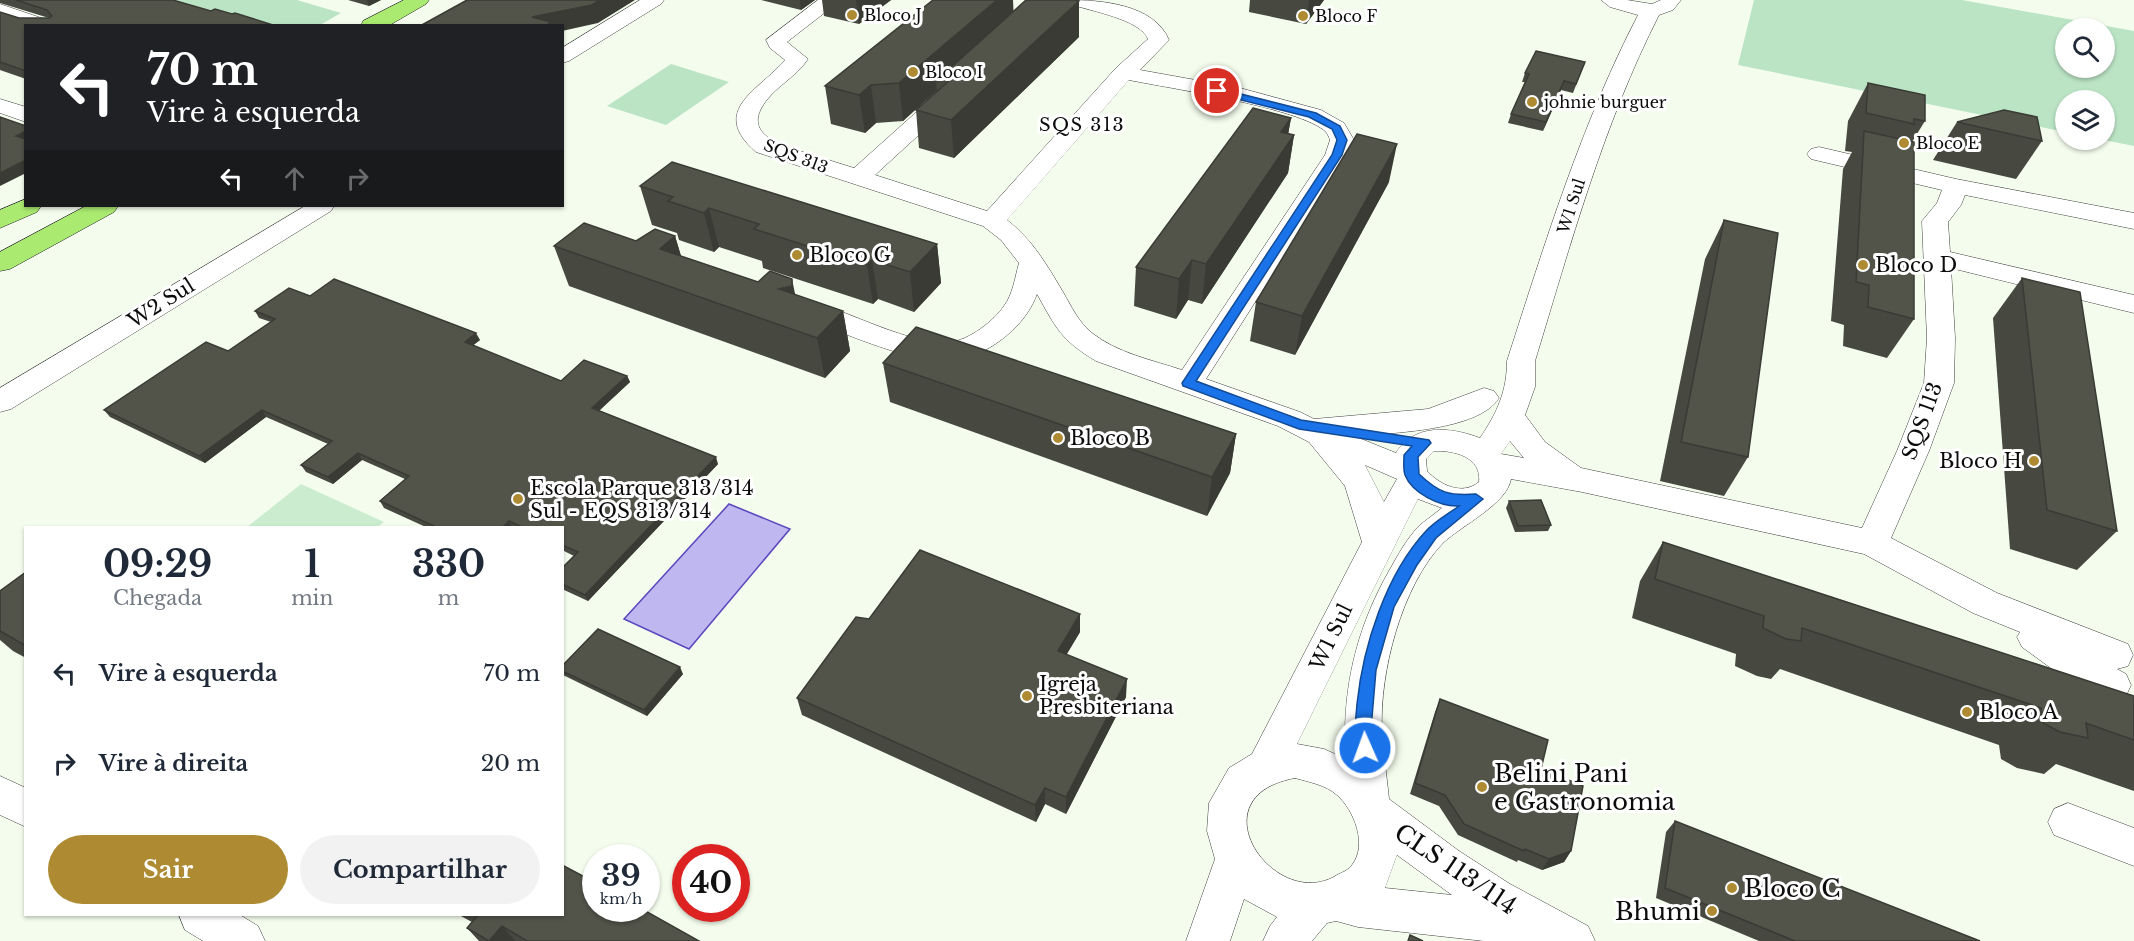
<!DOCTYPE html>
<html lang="pt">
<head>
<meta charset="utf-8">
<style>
	:root { --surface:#fff; --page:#f2f2f3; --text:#1f2937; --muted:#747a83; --accent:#ae8b33 }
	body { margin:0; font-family:"Libre Baskerville",serif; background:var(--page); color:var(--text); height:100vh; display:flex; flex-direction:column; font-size:22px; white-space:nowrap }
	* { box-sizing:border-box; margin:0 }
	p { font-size:20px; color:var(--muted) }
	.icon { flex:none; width:33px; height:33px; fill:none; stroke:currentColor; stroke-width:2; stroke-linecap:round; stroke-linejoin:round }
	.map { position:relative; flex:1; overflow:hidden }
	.panel { position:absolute; left:24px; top:526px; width:540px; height:390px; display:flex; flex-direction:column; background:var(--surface); border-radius:0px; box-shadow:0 2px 4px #0004 }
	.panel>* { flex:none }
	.hud { position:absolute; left:24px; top:24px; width:540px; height:183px; border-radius:0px; box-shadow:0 2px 4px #0004; background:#202124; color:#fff; overflow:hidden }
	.fabs { position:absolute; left:2055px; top:18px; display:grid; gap:12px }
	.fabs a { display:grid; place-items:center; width:60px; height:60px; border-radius:50%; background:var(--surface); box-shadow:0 2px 4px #0004; font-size:30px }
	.speed { position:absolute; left:582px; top:844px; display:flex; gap:12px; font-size:30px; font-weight:700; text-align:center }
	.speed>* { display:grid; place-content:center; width:78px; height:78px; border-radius:50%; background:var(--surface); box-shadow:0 2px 4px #0004; line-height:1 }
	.speed small { font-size:15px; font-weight:400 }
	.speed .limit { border:9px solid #d22; background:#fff; color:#111 }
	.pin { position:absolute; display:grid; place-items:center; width:51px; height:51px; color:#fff; margin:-26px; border:3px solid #fff; border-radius:50%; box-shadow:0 2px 6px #0007 }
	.me { position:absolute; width:66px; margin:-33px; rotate:358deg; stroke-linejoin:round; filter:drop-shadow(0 0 4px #0008) }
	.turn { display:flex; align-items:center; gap:21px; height:126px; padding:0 24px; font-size:27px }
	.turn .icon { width:78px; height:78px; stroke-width:2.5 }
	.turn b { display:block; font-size:42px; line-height:51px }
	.lanes { display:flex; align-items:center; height:57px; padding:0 24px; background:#0003; justify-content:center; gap:30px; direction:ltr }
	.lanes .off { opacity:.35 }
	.eta { display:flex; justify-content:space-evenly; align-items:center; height:102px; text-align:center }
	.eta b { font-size:36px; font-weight:700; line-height:42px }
	.cta { display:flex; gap:12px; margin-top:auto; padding:12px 24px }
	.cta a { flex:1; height:69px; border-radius:36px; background:var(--accent); color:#fff; font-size:24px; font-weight:700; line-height:69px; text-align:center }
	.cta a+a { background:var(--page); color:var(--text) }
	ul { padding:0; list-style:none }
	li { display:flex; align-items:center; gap:18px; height:90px; padding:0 24px }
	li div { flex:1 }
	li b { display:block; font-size:22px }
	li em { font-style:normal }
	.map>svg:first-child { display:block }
	.green { fill:#bbe4c5; fill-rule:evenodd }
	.pitch { fill:#cbeccf }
	.water { fill:#bfb7ef; stroke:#5a46bf; stroke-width:1.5 }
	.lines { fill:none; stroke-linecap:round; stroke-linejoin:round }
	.minor-casing { stroke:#3f3f3f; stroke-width:1 }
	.major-casing { stroke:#1d1d1d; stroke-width:1 }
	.minor { fill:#fff; fill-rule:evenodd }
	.major { fill:#aaea70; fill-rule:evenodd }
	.wall { fill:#474840 }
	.shaded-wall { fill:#393b34 }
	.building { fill:#52544a; stroke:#393b34; stroke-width:1.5 }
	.route { fill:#1a73e8; stroke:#114b97; stroke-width:1.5 }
	.poi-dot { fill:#ae8b33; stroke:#fff; stroke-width:2 }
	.labels { text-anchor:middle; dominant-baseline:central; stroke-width:6; stroke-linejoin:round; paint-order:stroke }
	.far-poi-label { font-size:16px; fill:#0c0c0c; stroke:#fff; text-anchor:start }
	.far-street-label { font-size:16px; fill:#0c0c0c; stroke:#fff }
	.far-neighbourhood-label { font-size:18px; letter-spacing:1.5px; fill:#0c0c0c; stroke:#fff }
	.poi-label { font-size:20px; fill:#0c0c0c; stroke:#fff; text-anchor:start }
	.street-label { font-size:20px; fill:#0c0c0c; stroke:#fff }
	.near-poi-label { font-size:24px; fill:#0c0c0c; stroke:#fff; text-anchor:start }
	.near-street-label { font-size:24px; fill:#0c0c0c; stroke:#fff }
</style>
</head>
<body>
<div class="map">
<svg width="2134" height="941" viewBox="0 0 2134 941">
	<rect width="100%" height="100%" fill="#f4fded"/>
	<g class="green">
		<polygon points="176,0 297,0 341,13 320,25 261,25"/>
		<path d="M1754,0h208l172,31v115l-30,-6v-40h-38l-1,32 -327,-67zM2066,28h38v40h-38z"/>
		<polygon points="671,64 729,82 666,125 607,106"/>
	</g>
	<polygon class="pitch" points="301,484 384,522 376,528 246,528"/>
	<polygon class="water" points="729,504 790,529 689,649 624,619"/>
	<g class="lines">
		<defs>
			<g id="minor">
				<polygon points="640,0 664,0 661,4 569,61 562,63 562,48"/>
				<path d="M818,0h23l-54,42 21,17c-12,18 -30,26 -42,42 -26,34 16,44 40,52 16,5 32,10 48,15l87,-78 8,-2 8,2 3,5 -3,5 -82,75 112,36 129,-143 32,-29c-8,-20 -58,-28 -78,-35l-3,-4c34,0 87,4 102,40l-29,30 100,18 81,22 23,13 10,17 -5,15 -143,224 94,33 14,7 114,-10 56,-21 10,3 5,7c-20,33 -109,35 -145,38l42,17c18,-30 55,-26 84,-15 17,-25 27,-47 27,-77 38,-118 74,-236 131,-346l-28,-8 -9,-7h26l25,4 9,-4h20l-8,10 -14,5c-56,110 -88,228 -124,346v26l-10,28 20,27 36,26 281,60 35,-77 27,-68 3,-45 -5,-117 15,-18 5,-13 -131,-31 -4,-5 4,-5 8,-2 137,32 178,34v16l-169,-34 -4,10 -13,17 2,30 184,43v18l-183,-45 4,70 -1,45 -25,68 -38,87 106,55 131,51 5,11 -5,11 -11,3 9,5 5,11 -5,11 -13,5 -13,-5 -41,-22 -37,-27 -5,-10 3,-5 -47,-19 -109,-59 -282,-62 -71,-13c-4,25 -49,46 -68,64 -41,42 -64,130 -61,188 1,23 5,46 7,68l70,52 51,33 78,42 7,15h-111l-126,-14 -22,-6 -9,2 -15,18h-49l7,-15 7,-9 -33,-18 -14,42h-44l29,-82 -8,-28 2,-28 20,-35 23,-14 110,-212 -17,-56 -36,-44 -31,-16 -182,-65c-35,-21 -40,-33 -59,-67 -7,19 -20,34 -36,46 -15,11 -33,20 -51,21 -38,3 -117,-32 -154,-47l-4,-6 4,-6 10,-3c37,10 110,49 145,43 18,-2 43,-21 53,-36 9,-12 11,-29 15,-43l-18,-23 -18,-14 -227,-74c-48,-42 4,-62 29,-92l-15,-12 -4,-8zM1129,80c39,8 173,28 197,52 1,1 4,7 4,8l-5,15 -143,215c-30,-10 -65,-17 -90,-37 -13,-10 -21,-27 -29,-41 -16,-27 -31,-53 -56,-72zM1510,441l14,17 -23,-4zM1434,451c20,-1 48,6 45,31 -17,14 -39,3 -52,-11l-1,-12zM1365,465l32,14 -13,23zM1418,499l24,9c-7,6 -15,11 -22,17 -13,13 -22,30 -31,46 -33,58 -48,121 -43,188l-22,-10 -27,-5zM1295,778c14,4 31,7 42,17 17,15 31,50 15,70 -3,5 -11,8 -15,10 -61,39 -145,-78 -42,-97zM1397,855l55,40 -67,-7z"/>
				<polygon points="0,4 53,22 56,26 26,26 0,17"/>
				<polygon points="0,99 26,107 26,122 0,113"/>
				<polygon points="305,206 334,206 331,211 11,409 0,412 0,388"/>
				<polygon points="0,776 26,788 26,827 0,815"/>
				<polygon points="2068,803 2134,828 2134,866 2054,835 2048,822 2054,809"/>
				<polygon points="179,915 240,915 258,926 265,941 203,941 185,930"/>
			</g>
			<g id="major">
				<polygon points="404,0 429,0 426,4 388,26 361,26 363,21"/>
				<polygon points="26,199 26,206 41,206 37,212 0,228 0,210"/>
				<polygon points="86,206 118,206 114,212 10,269 0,271 0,252"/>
			</g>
		</defs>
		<use href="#minor" class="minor-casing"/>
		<use href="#major" class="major-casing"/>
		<use href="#minor" class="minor"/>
		<use href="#major" class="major"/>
	</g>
	<g class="wall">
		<polygon points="0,0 173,0 211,11 232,14 276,26 26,26 26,79 0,70 0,12 19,18 49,18 0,3"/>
		<polygon points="348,0 381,0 369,6"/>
		<polygon points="761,0 815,0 801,10"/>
		<polygon points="822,0 891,0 859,24 824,16"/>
		<polygon points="1250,0 1324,0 1306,24 1249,12"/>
		<polygon points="1014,11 1079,37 954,158 919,148 916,110 937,90 903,121 876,123 865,133 831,124 825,86"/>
		<polygon points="1585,62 1573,93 1561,90 1543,131 1508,123 1511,114 1525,82 1522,82 1525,73"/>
		<polygon points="1868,83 1925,121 1912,142 1914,319 1887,358 1843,346 1844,325 1831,321 1843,169 1852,152 1845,151 1848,121"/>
		<polygon points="1291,118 1288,134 1294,135 1288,173 1202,304 1188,300 1176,319 1134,306 1136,267"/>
		<polygon points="1957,122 2042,141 2016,179 1933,160"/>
		<polygon points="1389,182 1295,355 1250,341 1256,302"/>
		<polygon points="640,186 937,244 941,283 914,312 878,299 873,304 763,268 762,261 719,247 714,252 679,240 677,233 652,225"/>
		<polygon points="1724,220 1748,457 1724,496 1660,481 1705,259"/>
		<polygon points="675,236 681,256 843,311 850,351 825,378 569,286 554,246 636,241"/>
		<polygon points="2022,278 2117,531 2077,570 2010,549 1993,318"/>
		<polygon points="310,296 480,340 472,346 561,381 627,376 630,382 599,411 718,464 588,601 562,589 562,568 574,556 562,550 562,528 428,528 384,508 380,501 405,479 362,460 333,484 306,472 301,465 328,444 266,417 205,463 110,417 104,410 228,351 271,322 259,318 255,311"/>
		<polygon points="883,363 1236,434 1230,473 1207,516 890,402"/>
		<polygon points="1509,501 1551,525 1548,531 1515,532 1506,508"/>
		<polygon points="1663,542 2134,696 2134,791 2056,764 2044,774 2017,768 2001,759 1999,745 1780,669 1771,679 1757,676 1735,666 1736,654 1632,618 1640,581"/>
		<polygon points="26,572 26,658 13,651 0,640 0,591"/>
		<polygon points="1080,614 1080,632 1066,655 1126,697 1066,814 1045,804 1036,822 802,715 797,698 869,619"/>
		<polygon points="562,666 683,674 647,716 563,675"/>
		<polygon points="1440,699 1541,769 1571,851 1564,862 1542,870 1518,860 1517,862 1458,835 1439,806 1410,794 1435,712"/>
		<polygon points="1675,821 1980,941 1759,941 1656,898 1666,832"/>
		<polygon points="459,915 562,915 699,941 479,941 467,928 472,922"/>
	</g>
	<g class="shaded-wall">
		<polygon points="367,0 381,0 369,6"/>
		<polygon points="600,0 635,0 598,23 562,31 562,26 535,26 532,17"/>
		<polygon points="800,0 815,0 801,10"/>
		<polygon points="856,0 891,0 859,24"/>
		<polygon points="997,0 1013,0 1014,21 936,81 937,90 903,121 899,83"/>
		<polygon points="1309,0 1324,0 1306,24"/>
		<polygon points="1079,1 1079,37 954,158 951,120"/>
		<polygon points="1564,81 1561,90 1543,131 1546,122"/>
		<polygon points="871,85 876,123 865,133 859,95"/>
		<polygon points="1291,118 1286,146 1294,135 1288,173 1202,304 1206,264 1281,132"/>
		<polygon points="26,131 26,144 16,136"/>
		<polygon points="1397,144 1389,182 1295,355 1302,316"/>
		<polygon points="26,160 26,173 0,186 0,173"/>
		<polygon points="709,208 719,247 714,252 704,213"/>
		<polygon points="675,236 687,276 660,249"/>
		<polygon points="937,244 941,283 914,312 910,272"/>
		<polygon points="872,260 878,299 873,304 867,265"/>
		<polygon points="1192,260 1188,300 1176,319 1179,279"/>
		<polygon points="792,279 800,318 779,289"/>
		<polygon points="843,311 850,351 825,378 817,338"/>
		<polygon points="476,333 480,340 468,349 465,342"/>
		<polygon points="627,376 630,382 594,415 592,408"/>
		<polygon points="262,410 266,417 205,463 199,456"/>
		<polygon points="1236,434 1230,473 1207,516 1212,477"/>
		<polygon points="358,453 362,460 333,484 328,477"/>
		<polygon points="716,457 718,464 588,601 585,595"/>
		<polygon points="509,521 512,528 502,528"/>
		<polygon points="1080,614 1080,632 1058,669 1058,651"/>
		<polygon points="680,667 683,674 647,716 644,710"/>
		<polygon points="1127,679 1126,697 1066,814 1066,797"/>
		<polygon points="1045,788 1045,804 1036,822 1035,805"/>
		<polygon points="1571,851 1564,862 1542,870 1549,859"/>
		<polygon points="502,926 515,941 489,941"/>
	</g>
	<g class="building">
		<polygon points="16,0 173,0 211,11 215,9 232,14 235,13 276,26 26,26 26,71 0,62 0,12 19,18 49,18 52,16 47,10"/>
		<polygon points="467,0 600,0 592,5 532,17 551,22 545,26 420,26"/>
		<polygon points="933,0 997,0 899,83 871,85 859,95 825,86"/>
		<polygon points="1026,0 1075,0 1079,1 951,120 916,110 950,80 936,81"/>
		<polygon points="1536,51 1585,62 1576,84 1564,81 1546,122 1511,114 1529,74 1525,73"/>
		<polygon points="1868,83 1925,95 1925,121 1914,119 1914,124 1866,113"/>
		<polygon points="1253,108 1291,118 1281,132 1294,135 1206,264 1192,260 1179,279 1136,267"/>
		<polygon points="2004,110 2037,117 2042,141 1957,122"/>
		<polygon points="0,117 26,126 26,131 16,136 26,139 26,160 0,173"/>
		<polygon points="1864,131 1914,142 1914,319 1868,307 1869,285 1856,282"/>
		<polygon points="1357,134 1397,144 1302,316 1256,302"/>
		<polygon points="672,162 937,244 910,272 872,260 867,265 754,229 759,224 709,208 704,213 668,201 673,197 640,186"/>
		<polygon points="1724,220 1778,233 1748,457 1681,442"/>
		<polygon points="584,223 636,241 655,229 675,236 660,249 758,282 770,271 792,279 792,286 779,289 843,311 817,338 554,246"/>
		<polygon points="2022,278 2080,292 2117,531 2047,510"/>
		<polygon points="334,279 476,333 465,342 561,381 584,360 627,376 592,408 716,457 585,595 562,584 562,568 578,552 562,545 562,528 524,528 509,521 502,528 438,528 380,501 409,476 358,453 328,477 301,465 332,441 262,410 199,456 104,410 206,342 228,351 275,319 255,311 289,288 310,296"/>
		<polygon points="916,327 1236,434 1212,477 883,363"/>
		<polygon points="1541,500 1551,525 1518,526 1509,501"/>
		<polygon points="1663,542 2134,696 2134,740 2086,723 2088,738 2060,732 2043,723 2041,708 1802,628 1801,641 1786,639 1763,628 1764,616 1655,579"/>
		<polygon points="920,550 1080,614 1058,651 1127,679 1066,797 1045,788 1035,805 797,698 856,617 869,619"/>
		<polygon points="26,572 26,646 0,631 0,591"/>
		<polygon points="598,629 680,667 644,710 562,671 562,666"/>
		<polygon points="1440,699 1548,740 1541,769 1583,786 1571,851 1549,859 1525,849 1524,851 1464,824 1445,795 1415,783"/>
		<polygon points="1675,821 1980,941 1795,941 1665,888"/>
		<polygon points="562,865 596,883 596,909 642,909 699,941 527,941 502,926 489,941 467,928 478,915 562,915"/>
		<polygon points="1410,935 1423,941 1408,941"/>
	</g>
	<path class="route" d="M1217,88l99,25 24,13 7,14 -5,15 -146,226 105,39 128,20 2,3 -13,14 1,17c20,19 30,22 57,20l7,5 -47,39 -19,27 -23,42 -18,63 -5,59 2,19 -2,6 -6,2 -6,-2c-7,-15 -3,-34 -2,-50 6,-58 29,-130 69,-173 9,-10 22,-17 33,-25 -19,1 -47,-13 -54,-31 -2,-6 -1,-13 -1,-20l8,-9 -113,-17 -116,-43 -1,-3 150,-228 5,-15 -5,-11 -23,-12 -95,-24 -2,-2z"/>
	<g class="poi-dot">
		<circle cx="852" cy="15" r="6"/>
		<circle cx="1303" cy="16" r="6"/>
		<circle cx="913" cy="72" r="6"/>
		<circle cx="1532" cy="102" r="6"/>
		<circle cx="1904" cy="143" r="6"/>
		<circle cx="797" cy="255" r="6"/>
		<circle cx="1863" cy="265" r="6"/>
		<circle cx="1058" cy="438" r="6"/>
		<circle cx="2034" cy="461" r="6"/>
		<circle cx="518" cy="499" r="6"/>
		<circle cx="1027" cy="696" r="6"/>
		<circle cx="1967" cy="712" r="6"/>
		<circle cx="1482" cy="787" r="6"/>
		<circle cx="1732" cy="888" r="6"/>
		<circle cx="1712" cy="911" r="6"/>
	</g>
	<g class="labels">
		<g class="far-poi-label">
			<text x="864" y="15">Bloco J</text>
			<text x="1315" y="16">Bloco F</text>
			<text x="925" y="72">Bloco I</text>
			<text x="1544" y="102">johnie burguer</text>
			<text x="1916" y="143">Bloco E</text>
		</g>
		<g class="far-street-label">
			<text transform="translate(796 156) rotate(21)">SQS 313</text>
			<text transform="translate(1571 206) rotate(-72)">W1 Sul</text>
		</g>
		<g class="far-neighbourhood-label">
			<text x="1082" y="125">SQS 313</text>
		</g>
		<g class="poi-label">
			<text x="809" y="255">Bloco G</text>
			<text x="1875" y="265">Bloco D</text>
			<text x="1070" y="438">Bloco B</text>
			<text x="2022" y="461" text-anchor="end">Bloco H</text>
			<text x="530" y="488">Escola Parque 313/314<tspan x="530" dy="23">Sul - EQS 313/314</tspan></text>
			<text x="1039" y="684">Igreja<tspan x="1039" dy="23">Presbiteriana</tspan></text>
			<text x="1979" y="712">Bloco A</text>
		</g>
		<g class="street-label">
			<text transform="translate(161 303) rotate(-32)">W2 Sul</text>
			<text transform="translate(1922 421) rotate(-70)">SQS 113</text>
			<text transform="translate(1331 637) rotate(-64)">W1 Sul</text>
		</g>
		<g class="near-poi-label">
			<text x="1494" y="773">Belini Pani<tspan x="1494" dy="28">e Gastronomia</tspan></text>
			<text x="1744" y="888">Bloco C</text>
			<text x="1700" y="911" text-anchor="end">Bhumi</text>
		</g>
		<g class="near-street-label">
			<text transform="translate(1456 869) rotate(34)">CLS 113/114</text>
		</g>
	</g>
</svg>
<div class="fabs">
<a><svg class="icon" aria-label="search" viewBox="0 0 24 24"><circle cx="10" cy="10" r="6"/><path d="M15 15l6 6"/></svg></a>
<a><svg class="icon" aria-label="layers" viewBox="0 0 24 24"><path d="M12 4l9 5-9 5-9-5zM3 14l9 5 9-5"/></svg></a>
</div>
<div class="speed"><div>39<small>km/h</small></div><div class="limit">40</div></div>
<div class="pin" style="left:1217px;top:91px;background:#d93025"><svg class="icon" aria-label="arrive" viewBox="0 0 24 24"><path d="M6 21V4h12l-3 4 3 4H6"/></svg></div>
<svg class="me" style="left:1365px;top:748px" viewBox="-20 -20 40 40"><circle r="17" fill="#1a73e8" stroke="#fff" stroke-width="3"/><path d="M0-11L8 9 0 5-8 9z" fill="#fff"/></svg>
<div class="hud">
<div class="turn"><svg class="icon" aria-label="left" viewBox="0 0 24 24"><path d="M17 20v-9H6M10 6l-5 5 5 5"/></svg><div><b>70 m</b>Vire à esquerda</div></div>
<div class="lanes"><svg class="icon" aria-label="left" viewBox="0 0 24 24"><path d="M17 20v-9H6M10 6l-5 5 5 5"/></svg><svg class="icon off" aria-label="ahead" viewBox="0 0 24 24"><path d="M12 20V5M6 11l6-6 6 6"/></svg><svg class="icon off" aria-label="right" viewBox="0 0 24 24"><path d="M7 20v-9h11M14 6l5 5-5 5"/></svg></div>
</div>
<section class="panel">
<div class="eta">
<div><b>09:29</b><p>Chegada</p></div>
<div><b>1</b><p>min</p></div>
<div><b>330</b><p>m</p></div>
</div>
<ul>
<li><svg class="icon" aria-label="left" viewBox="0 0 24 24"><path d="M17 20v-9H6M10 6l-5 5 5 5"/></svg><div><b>Vire à esquerda</b></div><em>70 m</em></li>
<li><svg class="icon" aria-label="right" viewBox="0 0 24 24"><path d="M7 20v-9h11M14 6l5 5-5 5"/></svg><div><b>Vire à direita</b></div><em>20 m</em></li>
</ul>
<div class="cta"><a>Sair</a><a>Compartilhar</a></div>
</section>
</div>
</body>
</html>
